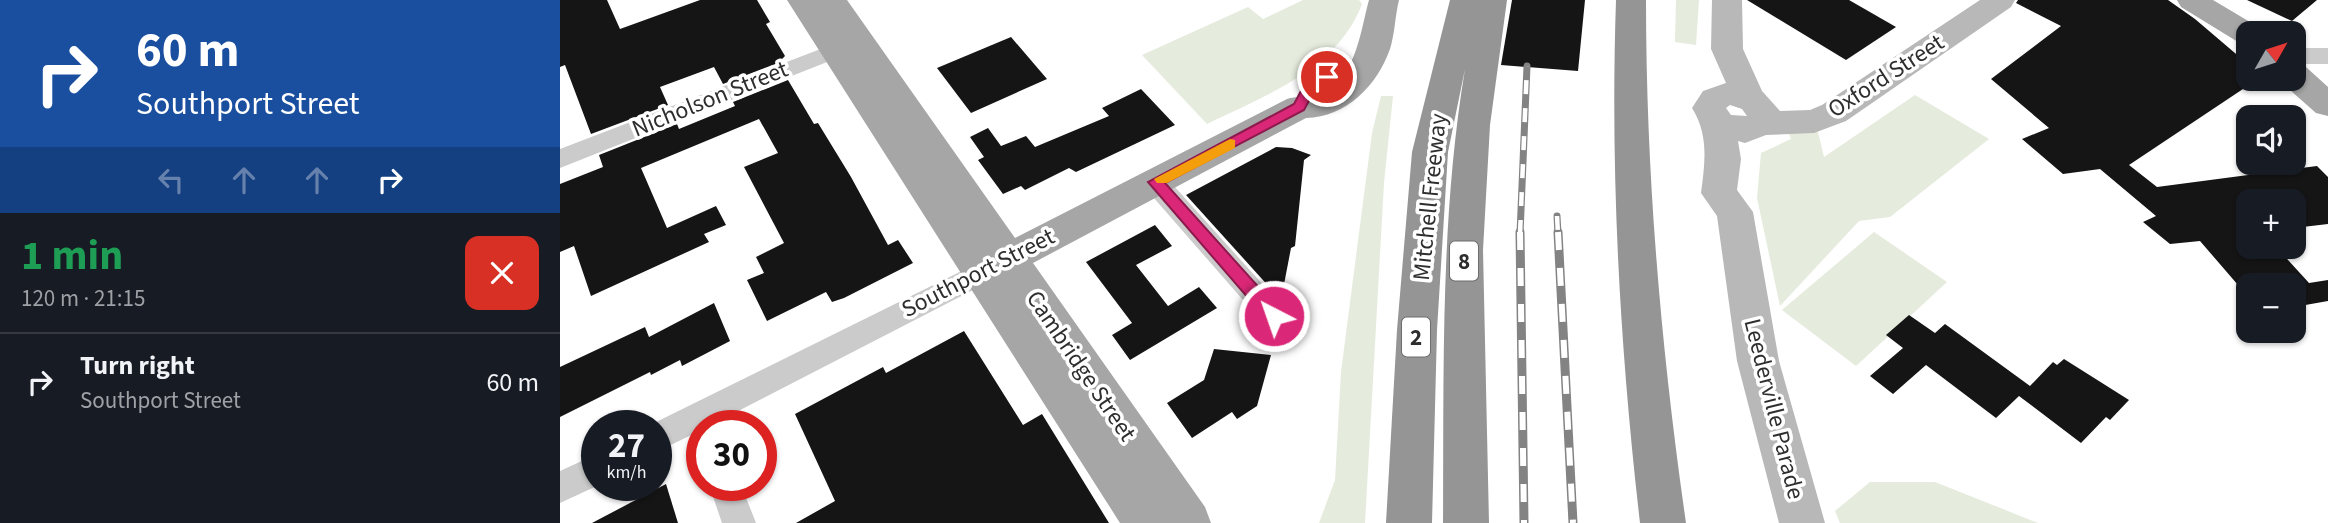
<!DOCTYPE html>
<html lang="en">
<head>
<meta charset="utf-8">
<style>
	:root { --surface:#171b24; --page:#242831; --text:#f1f3f6; --muted:#9ea1a6; --line:#363941 }
	body { margin:0; font-family:"Source Sans 3",sans-serif; background:var(--page); color:var(--text); height:100vh; display:flex; flex-direction:column; font-size:26px; white-space:nowrap }
	* { box-sizing:border-box; margin:0 }
	p { font-size:23px; color:var(--muted) }
	.icon { flex:none; width:38px; height:38px; fill:none; stroke:currentColor; stroke-width:2; stroke-linecap:round; stroke-linejoin:round }
	.map { position:relative; flex:1; overflow:hidden }
	.side { display:flex; flex-direction:column; background:var(--surface); width:560px }
	.side>* { flex:none }
	.banner { background:#1a4fa0; color:#fff; overflow:hidden }
	.needle { width:46px; rotate:51deg }
	.controls { position:absolute; left:1676px; top:21px; display:grid; gap:14px }
	.controls a { display:grid; place-items:center; width:70px; height:70px; border-radius:14px; background:var(--surface); box-shadow:0 2px 5px #0004; font-size:35px }
	.speed { position:absolute; left:21px; top:410px; display:flex; gap:14px; font-size:35px; font-weight:700; text-align:center }
	.speed>* { display:grid; place-content:center; width:91px; height:91px; border-radius:50%; background:var(--surface); box-shadow:0 2px 5px #0004; line-height:1 }
	.speed small { font-size:18px; font-weight:400 }
	.speed .limit { border:10px solid #d22; background:#fff; color:#111 }
	.pin { position:absolute; display:grid; place-items:center; width:60px; height:60px; color:#fff; margin:-30px; border:4px solid #fff; border-radius:50%; box-shadow:0 2px 7px #0007 }
	.me { position:absolute; width:77px; margin:-38px; rotate:319deg; stroke-linejoin:round; filter:drop-shadow(0 0 5px #0008) }
	.turn { display:flex; align-items:center; gap:24px; height:147px; padding:0 21px; font-size:32px }
	.turn .icon { width:91px; height:91px; stroke-width:2.5 }
	.turn b { display:block; font-size:49px; line-height:60px }
	.lanes { display:flex; align-items:center; height:66px; padding:0 21px; background:#0003; justify-content:center; gap:35px; direction:ltr }
	.lanes .off { opacity:.35 }
	.round { display:grid; place-items:center; flex:none; width:74px; height:74px; border-radius:14px; background:var(--page) }
	.head { display:flex; align-items:center; justify-content:space-between; height:119px; padding:0 21px }
	h1 { font-size:42px; font-weight:700; line-height:52px; color:#1e9e55 }
	ul { padding:0; list-style:none }
	li { display:flex; align-items:center; gap:21px; height:98px; padding:0 21px; border-top:2px solid var(--line) }
	li div { flex:1 }
	li b { display:block; font-size:26px }
	li em { font-style:normal }
	main { display:flex; flex:1; min-height:0 }
	.map>svg:first-child { display:block }
	.green { fill:#e5ebdd }
	.building { fill:#151515 }
	.lines { fill:none; stroke-linecap:round; stroke-linejoin:round }
	.minor { fill:#cbcbcb; fill-rule:evenodd }
	.secondary { fill:#b8b8b8; fill-rule:evenodd }
	.primary { fill:#a6a6a6; fill-rule:evenodd }
	.motorway { fill:#959595; fill-rule:evenodd }
	.rail-far1-casing { stroke:#838383; stroke-width:7 }
	.rail-casing { stroke:#838383; stroke-width:9 }
	.rail-far1 { stroke:#fff; stroke-width:4.5; stroke-dasharray:14; stroke-linecap:butt }
	.rail { stroke:#fff; stroke-width:6; stroke-dasharray:18; stroke-linecap:butt }
	.route { fill:#db2777; stroke:#8e194d; stroke-width:2 }
	.slow { fill:#f59e0b }
	.labels { text-anchor:middle; dominant-baseline:central; stroke-width:7; stroke-linejoin:round; paint-order:stroke }
	.shield { fill:#fff; stroke:#6d6d6d; stroke-width:2 }
	.shield-label { font-size:23px; font-weight:bold; fill:#2e2e2e }
	.street-label { font-size:24px; fill:#2e2e2e; stroke:#fff }
</style>
</head>
<body>
<main>
<section class="side">
<div class="banner">
<div class="turn"><svg class="icon" aria-label="right" viewBox="0 0 24 24"><path d="M7 20v-9h11M14 6l5 5-5 5"/></svg><div><b>60 m</b>Southport Street</div></div>
<div class="lanes"><svg class="icon off" aria-label="left" viewBox="0 0 24 24"><path d="M17 20v-9H6M10 6l-5 5 5 5"/></svg><svg class="icon off" aria-label="ahead" viewBox="0 0 24 24"><path d="M12 20V5M6 11l6-6 6 6"/></svg><svg class="icon off" aria-label="ahead" viewBox="0 0 24 24"><path d="M12 20V5M6 11l6-6 6 6"/></svg><svg class="icon" aria-label="right" viewBox="0 0 24 24"><path d="M7 20v-9h11M14 6l5 5-5 5"/></svg></div>
</div>
<div class="head"><div><h1>1 min</h1><p>120 m · 21:15</p></div><a class="round" style="background:#d93025;color:#fff"><svg class="icon" aria-label="close" viewBox="0 0 24 24"><path d="M6 6l12 12M18 6L6 18"/></svg></a></div>
<ul>
<li><svg class="icon" aria-label="right" viewBox="0 0 24 24"><path d="M7 20v-9h11M14 6l5 5-5 5"/></svg><div><b>Turn right</b><p>Southport Street</p></div><em>60 m</em></li>
</ul>
</section>
<div class="map">
<svg width="1768" height="523" viewBox="0 0 1768 523">
	<rect width="100%" height="100%" fill="#fff"/>
	<g class="green">
		<path d="M743,0h56l3,4c-25,66 -96,91 -155,120l-65,-69 106,-48 15,12z"/>
		<polygon points="1116,0 1139,0 1136,45 1115,42"/>
		<polygon points="1355,95 1429,139 1330,217 1299,221 1220,306 1197,198 1201,153 1231,139 1227,129 1257,128 1264,157"/>
		<polygon points="821,96 833,96 824,183 805,523 759,523 775,480 781,372 812,133"/>
		<polygon points="1314,232 1387,282 1296,366 1222,310"/>
		<polygon points="1310,482 1375,482 1478,523 1280,523 1275,511"/>
	</g>
	<g class="building">
		<polygon points="0,0 47,0 60,29 140,0 197,0 210,22 206,24 225,56 218,63 163,84 154,67 100,87 108,105 31,134 5,65 0,67"/>
		<polygon points="952,0 1025,0 1018,71 941,65"/>
		<polygon points="1187,0 1289,0 1336,27 1286,60"/>
		<polygon points="1458,0 1608,0 1635,19 1689,65 1689,85 1569,165 1597,187 1757,166 1768,177 1768,224 1734,228 1734,201 1689,201 1689,252 1717,248 1749,283 1768,280 1768,301 1734,307 1734,285 1678,285 1640,241 1610,244 1583,222 1596,216 1540,169 1503,174 1462,139 1489,128 1431,79 1501,26 1456,3"/>
		<polygon points="1687,0 1757,0 1732,21"/>
		<polygon points="451,37 487,79 411,113 377,68"/>
		<polygon points="228,80 254,124 258,123 291,177 328,245 338,240 353,263 284,298 272,302 266,292 207,321 187,280 204,273 196,257 224,243 184,167 218,153 199,119 81,168 107,228 156,206 166,225 144,234 149,242 31,296 14,246 0,252 0,184 43,167 39,155 117,124 119,129 175,106 173,102"/>
		<polygon points="581,89 615,125 516,172 509,168 465,190 461,186 443,194 418,160 424,157 410,137 428,128 441,146 466,136 475,147 549,116 542,108"/>
		<polygon points="716,147 732,148 751,155 744,160 735,246 731,248 721,300 626,195"/>
		<polygon points="595,225 612,246 576,265 608,306 639,287 657,308 570,360 552,335 572,323 526,262"/>
		<polygon points="154,303 170,341 122,366 120,360 91,375 90,372 0,417 0,367 85,327 89,337"/>
		<polygon points="1349,315 1375,333 1385,324 1470,386 1493,362 1497,365 1504,359 1569,400 1550,420 1546,417 1521,443 1459,396 1436,418 1366,365 1333,394 1310,376 1343,348 1326,335"/>
		<polygon points="404,331 463,425 482,414 549,523 236,523 275,501 235,414 323,367 326,373"/>
		<polygon points="654,349 711,355 697,406 677,419 672,412 632,438 607,403 644,380"/>
		<polygon points="106,484 118,523 32,523"/>
	</g>
	<g class="lines">
		<g class="minor">
			<polygon points="297,35 305,37 308,42 305,47 0,168 0,149"/>
			<rect x="1734" y="48" width="34" height="16"/>
			<polygon points="595,173 604,175 724,308 729,316 724,324 714,328 704,324 586,189 582,182 586,175"/>
			<polygon points="440,252 450,255 454,263 450,271 151,425 142,425 142,430 96,452 96,425 90,425"/>
			<polygon points="37,454 39,485 0,503 0,471"/>
			<polygon points="149,485 181,485 196,523 162,523"/>
		</g>
		<path class="secondary" d="M1152,0h30l1,49 19,42 18,20 30,-1 12,-5 158,-105h35l-4,7 -165,114 -32,12 -48,2 -21,8 -7,-2 3,18 -4,31 16,22 26,149 46,162h-46l-42,-162 -20,-145 -16,-23c4,-30 8,-58 -9,-85l11,-17 23,-8 -15,-34zM1170,105l12,4 5,7 -16,-1 -5,-7z"/>
		<g class="primary">
			<path d="M227,0h60l168,238 272,-139c9,-3 18,-2 27,-4 42,-10 46,-63 55,-95h30c-4,16 -4,33 -9,49 -13,37 -44,68 -84,69l-273,145 172,244 6,16h-91z"/>
			<polygon points="1617,0 1653,0 1700,28 1704,33 1689,33 1689,45 1678,42 1621,7"/>
			<polygon points="1734,64 1746,67 1768,87 1768,116 1756,113 1722,83 1720,79 1734,79"/>
		</g>
		<g class="motorway">
			<path d="M890,0h57l-17,125 -7,125 6,273h-46c1,-152 -3,-304 22,-454l-17,83 -11,178 -5,193h-46l11,-193 15,-178z"/>
			<path d="M1056,0h30c0,175 15,349 40,523h-46c-20,-174 -30,-348 -24,-523z"/>
		</g>
		<defs>
			<g id="rail-far1">
				<polyline points="997,216 998,234"/>
				<polyline points="960,234 967,66"/>
			</g>
			<g id="rail">
				<polyline points="960,232 964,523"/>
				<polyline points="998,232 1013,523"/>
			</g>
		</defs>
		<use href="#rail-far1" class="rail-far1-casing"/>
		<use href="#rail" class="rail-casing"/>
		<use href="#rail-far1" class="rail-far1"/>
		<use href="#rail" class="rail"/>
	</g>
	<polygon class="route" points="767,73 773,77 752,95 744,110 605,183 720,311 720,321 708,321 588,182 734,104 742,89"/>
	<polygon class="slow" points="670,139 675,140 675,148 607,183 597,183 594,179"/>
	<g class="labels">
		<g class="shield">
			<rect x="890" y="241.5" width="28" height="39" rx="5"/>
			<rect x="842" y="317.5" width="28" height="39" rx="5"/>
		</g>
		<g class="shield-label">
			<text x="904" y="261">8</text>
			<text x="856" y="337">2</text>
		</g>
		<g class="street-label">
			<text transform="translate(1326 76) rotate(-33)">Oxford Street</text>
			<text transform="translate(150 99) rotate(-22)">Nicholson Street</text>
			<text transform="translate(870 197) rotate(-84)">Mitchell Freeway</text>
			<text transform="translate(418 273) rotate(-27)">Southport Street</text>
			<text transform="translate(521 366) rotate(56)">Cambridge Street</text>
			<text transform="translate(1214 409) rotate(76)">Leederville Parade</text>
		</g>
	</g>
</svg>
<div class="controls">
<a><svg class="needle" viewBox="-14 -14 28 28"><path d="M0-13l5 13h-10z" fill="#e53935"/><path d="M0 13l5-13h-10z" fill="#9ea1a6"/></svg></a>
<a><svg class="icon" aria-label="sound" viewBox="0 0 24 24"><path d="M4 9h4l5-4v14l-5-4H4zM17 9q2 3 0 6"/></svg></a>
<a>+</a>
<a>−</a>
</div>
<div class="speed"><div>27<small>km/h</small></div><div class="limit">30</div></div>
<div class="pin" style="left:767px;top:77px;background:#d93025"><svg class="icon" aria-label="arrive" viewBox="0 0 24 24"><path d="M6 21V4h12l-3 4 3 4H6"/></svg></div>
<svg class="me" style="left:714px;top:316px" viewBox="-20 -20 40 40"><circle r="17" fill="#db2777" stroke="#fff" stroke-width="3"/><path d="M0-11L8 9 0 5-8 9z" fill="#fff"/></svg>
</div>
</main>
</body>
</html>
